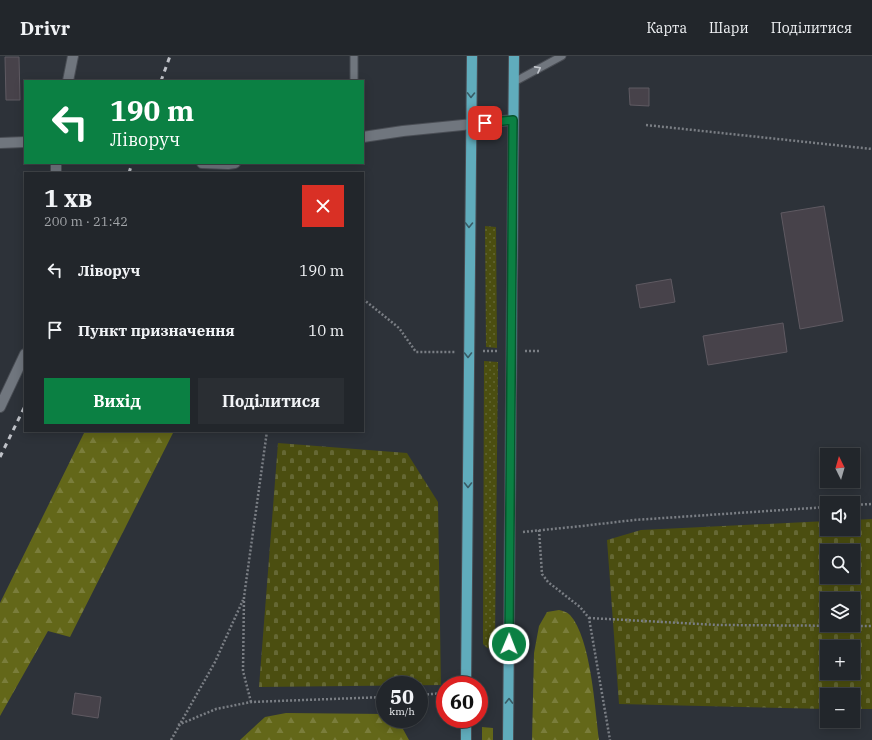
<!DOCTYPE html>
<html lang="uk">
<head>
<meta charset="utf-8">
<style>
	:root { --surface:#22262b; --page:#2a2e33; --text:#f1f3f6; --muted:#a2a5a9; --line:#3f4347; --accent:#0b8043 }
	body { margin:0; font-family:"IBM Plex Serif",serif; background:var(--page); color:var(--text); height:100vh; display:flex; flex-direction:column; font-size:15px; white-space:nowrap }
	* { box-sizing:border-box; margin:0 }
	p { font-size:13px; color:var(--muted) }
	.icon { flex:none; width:22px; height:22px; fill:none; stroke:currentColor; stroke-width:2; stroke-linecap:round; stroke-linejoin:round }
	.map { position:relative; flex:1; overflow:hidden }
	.details { position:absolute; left:24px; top:116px; width:340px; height:260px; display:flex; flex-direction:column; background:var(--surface); border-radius:0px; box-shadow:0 2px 10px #0003,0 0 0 1px var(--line) }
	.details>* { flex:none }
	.guide { position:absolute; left:24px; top:24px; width:340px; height:84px; border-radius:0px; box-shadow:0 2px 10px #0003,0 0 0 1px var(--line); background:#0b8043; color:#fff; overflow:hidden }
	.needle { width:26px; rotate:355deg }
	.controls { position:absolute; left:820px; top:392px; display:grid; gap:8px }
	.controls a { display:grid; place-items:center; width:40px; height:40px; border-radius:0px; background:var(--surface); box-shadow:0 2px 10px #0003,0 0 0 1px var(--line); font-size:20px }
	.speed { position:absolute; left:376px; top:620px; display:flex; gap:8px; font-size:20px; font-weight:700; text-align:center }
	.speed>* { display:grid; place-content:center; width:52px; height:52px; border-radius:50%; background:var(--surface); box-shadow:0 2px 10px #0003,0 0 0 1px var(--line); line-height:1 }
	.speed small { font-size:10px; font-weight:400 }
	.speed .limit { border:6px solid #d22; background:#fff; color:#111 }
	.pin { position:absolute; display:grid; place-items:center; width:34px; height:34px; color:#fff; margin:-17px; border-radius:8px; box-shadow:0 2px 6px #0006 }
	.me { position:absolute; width:44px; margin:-22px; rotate:1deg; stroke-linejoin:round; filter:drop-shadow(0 0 3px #0008) }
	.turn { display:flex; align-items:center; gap:14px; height:84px; padding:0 20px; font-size:18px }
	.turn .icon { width:52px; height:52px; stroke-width:2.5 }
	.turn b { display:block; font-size:28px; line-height:34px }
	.round { display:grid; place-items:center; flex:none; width:42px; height:42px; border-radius:0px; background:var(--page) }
	.overview { display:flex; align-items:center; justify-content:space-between; height:68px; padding:0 20px }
	h1 { font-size:24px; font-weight:800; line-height:30px }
	.cta { display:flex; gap:8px; margin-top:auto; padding:8px 20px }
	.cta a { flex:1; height:46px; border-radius:0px; background:var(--accent); color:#fff; font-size:16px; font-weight:800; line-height:46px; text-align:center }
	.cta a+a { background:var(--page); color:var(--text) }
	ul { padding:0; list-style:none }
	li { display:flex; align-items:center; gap:12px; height:60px; padding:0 20px }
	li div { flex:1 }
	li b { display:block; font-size:15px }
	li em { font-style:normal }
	header { display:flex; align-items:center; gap:24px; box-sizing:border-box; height:56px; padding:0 20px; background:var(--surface); border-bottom:1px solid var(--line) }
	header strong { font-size:19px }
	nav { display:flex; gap:22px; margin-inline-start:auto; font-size:14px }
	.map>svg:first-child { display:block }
	.grass { fill:url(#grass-dots) }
	.forest { fill:url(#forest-firs) }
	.cemetery { fill:url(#cemetery-stones); fill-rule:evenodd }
	.building { fill:#47424a; stroke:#5f5a62 }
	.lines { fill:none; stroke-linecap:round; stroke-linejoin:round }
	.service-casing { stroke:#494d54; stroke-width:9 }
	.minor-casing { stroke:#494d54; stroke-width:12 }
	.tertiary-casing { stroke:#494d54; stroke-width:12 }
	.primary-casing { stroke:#494d54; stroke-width:12 }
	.path { stroke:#7a7e84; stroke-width:2.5; stroke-dasharray:2 2; stroke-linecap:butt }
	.service { stroke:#70767e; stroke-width:7 }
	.minor { stroke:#70767e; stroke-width:10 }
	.tertiary { stroke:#70767e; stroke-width:10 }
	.primary { stroke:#60acbc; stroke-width:10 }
	.rail { stroke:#bfc2c8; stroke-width:3; stroke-dasharray:5 5; stroke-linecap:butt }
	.oneway { stroke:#c3c7cd }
	.oneway2 { stroke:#385b65 }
	.route-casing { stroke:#07532c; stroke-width:10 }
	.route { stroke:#0b8043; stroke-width:7 }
</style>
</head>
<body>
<header>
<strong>Drivr</strong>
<nav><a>Карта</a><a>Шари</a><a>Поділитися</a></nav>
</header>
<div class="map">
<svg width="872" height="684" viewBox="0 0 872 684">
	<defs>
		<pattern id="grass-dots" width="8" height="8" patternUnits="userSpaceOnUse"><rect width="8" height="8" fill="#4b4e10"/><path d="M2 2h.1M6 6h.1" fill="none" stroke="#656834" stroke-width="1.8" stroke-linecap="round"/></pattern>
		<pattern id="forest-firs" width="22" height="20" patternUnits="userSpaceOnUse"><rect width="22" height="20" fill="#636719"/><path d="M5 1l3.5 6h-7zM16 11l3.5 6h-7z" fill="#7a7d3b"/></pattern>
		<pattern id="cemetery-stones" width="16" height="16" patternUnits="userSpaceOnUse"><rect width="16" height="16" fill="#4b4e10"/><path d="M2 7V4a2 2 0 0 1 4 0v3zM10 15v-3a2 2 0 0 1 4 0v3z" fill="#656834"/></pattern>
	</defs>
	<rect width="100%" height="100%" fill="#2d3239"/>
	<g class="grass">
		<polygon points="485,170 496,171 497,292 486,291"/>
		<polygon points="484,305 498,306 495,586 492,591 487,592 483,588 483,581"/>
	</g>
	<g class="forest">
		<polygon points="85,375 174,375 70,581 48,575 0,660 0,547"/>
		<path d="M559,554c4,1 8,2 11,5 21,23 25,94 29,125h-67l2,-87 5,-27 8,-14z"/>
		<polygon points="286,657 385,658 385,663 398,664 409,684 240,684 265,661"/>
		<polygon points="482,671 493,672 493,684 482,684"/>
	</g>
	<g class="cemetery">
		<polygon points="278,387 407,397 438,446 441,629 259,631"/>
		<path d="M872,463v190h-19v-14h-26v14l-208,-5 -12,-164 34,-10 186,-9v8h26v-9zM827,495h26v26h-26zM827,543h26v26h-26zM827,591h26v26h-26z"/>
	</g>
	<g class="building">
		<polygon points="5,1 19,1 20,44 6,44"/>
		<polygon points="629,32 649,32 649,50 630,49"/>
		<polygon points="824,150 843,265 800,273 781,157"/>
		<polygon points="671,223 675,246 640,252 636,229"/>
		<polygon points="783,267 787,296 708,309 703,280"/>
		<polygon points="75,637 101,641 98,662 72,658"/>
	</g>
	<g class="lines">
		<defs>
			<g id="service">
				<polyline points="354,25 354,0"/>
				<polyline points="514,26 562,0"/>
			</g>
			<g id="minor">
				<polyline points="68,25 73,0"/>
				<polyline points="56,107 56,117"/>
				<polyline points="0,351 25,298"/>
			</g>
			<g id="tertiary">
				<polyline points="363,81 403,75 513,64"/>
				<polyline points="0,87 25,86"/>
				<polyline points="202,107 228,108 235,107"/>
			</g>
			<g id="primary">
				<polyline points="466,629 472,0"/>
				<polyline points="466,684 466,663"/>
				<polyline points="508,684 514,0"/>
			</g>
		</defs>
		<use href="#service" class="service-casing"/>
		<use href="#minor" class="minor-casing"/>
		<use href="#tertiary" class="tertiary-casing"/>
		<use href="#primary" class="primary-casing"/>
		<g class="path">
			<polyline points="646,69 872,93"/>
			<polyline points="363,243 399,272 416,296 456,296"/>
			<polyline points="483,295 498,295"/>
			<polyline points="525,295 539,295"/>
			<polyline points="853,449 872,448"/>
			<polyline points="539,474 542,518 548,526 580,551 589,562 610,684"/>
			<polyline points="523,476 582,470 634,464 827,451"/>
			<polyline points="589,562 718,569 872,570"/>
			<polyline points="419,639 445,637"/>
			<polyline points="251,646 243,615 244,541 267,375"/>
			<polyline points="178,669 216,653 251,646 385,641"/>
			<polyline points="171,684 215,606 243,544"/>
		</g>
		<use href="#service" class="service"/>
		<use href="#minor" class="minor"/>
		<use href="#tertiary" class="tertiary"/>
		<use href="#primary" class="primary"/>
		<g class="rail">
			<polyline points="161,25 170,0"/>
			<polyline points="129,117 132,107"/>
			<polyline points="0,401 25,350"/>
		</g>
	</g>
	<defs><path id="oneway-chevron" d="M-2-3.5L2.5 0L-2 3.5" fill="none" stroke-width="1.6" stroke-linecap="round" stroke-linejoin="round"/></defs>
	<use class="oneway" href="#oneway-chevron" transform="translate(538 13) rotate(-28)"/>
	<g class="oneway2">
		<use href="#oneway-chevron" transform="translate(471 39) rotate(91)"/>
		<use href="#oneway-chevron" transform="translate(469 169) rotate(91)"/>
		<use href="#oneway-chevron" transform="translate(468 299) rotate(90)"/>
		<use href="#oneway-chevron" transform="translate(468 429) rotate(90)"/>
		<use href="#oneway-chevron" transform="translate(509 645) rotate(-89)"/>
	</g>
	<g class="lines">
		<defs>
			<polyline id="route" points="485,67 513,64 509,588"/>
		</defs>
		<use href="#route" class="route-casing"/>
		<use href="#route" class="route"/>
	</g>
</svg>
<div class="controls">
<a><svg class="needle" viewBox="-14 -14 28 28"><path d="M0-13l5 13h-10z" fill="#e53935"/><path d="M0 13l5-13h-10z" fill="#a2a5a9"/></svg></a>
<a><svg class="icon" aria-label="sound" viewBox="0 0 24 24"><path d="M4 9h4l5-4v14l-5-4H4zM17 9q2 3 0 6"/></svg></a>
<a><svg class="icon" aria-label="search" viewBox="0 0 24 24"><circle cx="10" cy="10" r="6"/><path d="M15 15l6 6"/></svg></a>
<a><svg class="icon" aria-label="layers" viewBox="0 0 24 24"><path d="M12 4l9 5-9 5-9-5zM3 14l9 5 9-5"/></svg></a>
<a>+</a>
<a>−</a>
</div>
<div class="speed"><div>50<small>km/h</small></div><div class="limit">60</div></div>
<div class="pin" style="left:485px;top:67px;background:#d93025"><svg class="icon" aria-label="arrive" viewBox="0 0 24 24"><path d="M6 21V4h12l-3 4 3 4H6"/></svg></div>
<svg class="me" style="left:509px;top:588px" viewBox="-20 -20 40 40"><circle r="17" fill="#0b8043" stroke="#fff" stroke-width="3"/><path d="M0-11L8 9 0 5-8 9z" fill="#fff"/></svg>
<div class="guide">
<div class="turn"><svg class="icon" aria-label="left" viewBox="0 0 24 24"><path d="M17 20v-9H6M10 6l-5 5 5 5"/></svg><div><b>190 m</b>Ліворуч</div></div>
</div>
<section class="details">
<div class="overview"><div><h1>1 хв</h1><p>200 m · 21:42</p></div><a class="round" style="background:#d93025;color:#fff"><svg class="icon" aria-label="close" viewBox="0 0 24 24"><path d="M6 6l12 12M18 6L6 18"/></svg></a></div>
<ul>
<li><svg class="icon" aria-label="left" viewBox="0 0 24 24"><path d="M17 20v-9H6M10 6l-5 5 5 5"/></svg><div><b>Ліворуч</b></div><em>190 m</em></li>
<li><svg class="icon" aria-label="arrive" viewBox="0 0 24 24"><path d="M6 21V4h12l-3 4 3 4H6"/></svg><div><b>Пункт призначення</b></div><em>10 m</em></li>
</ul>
<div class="cta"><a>Вихід</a><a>Поділитися</a></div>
</section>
</div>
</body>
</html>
